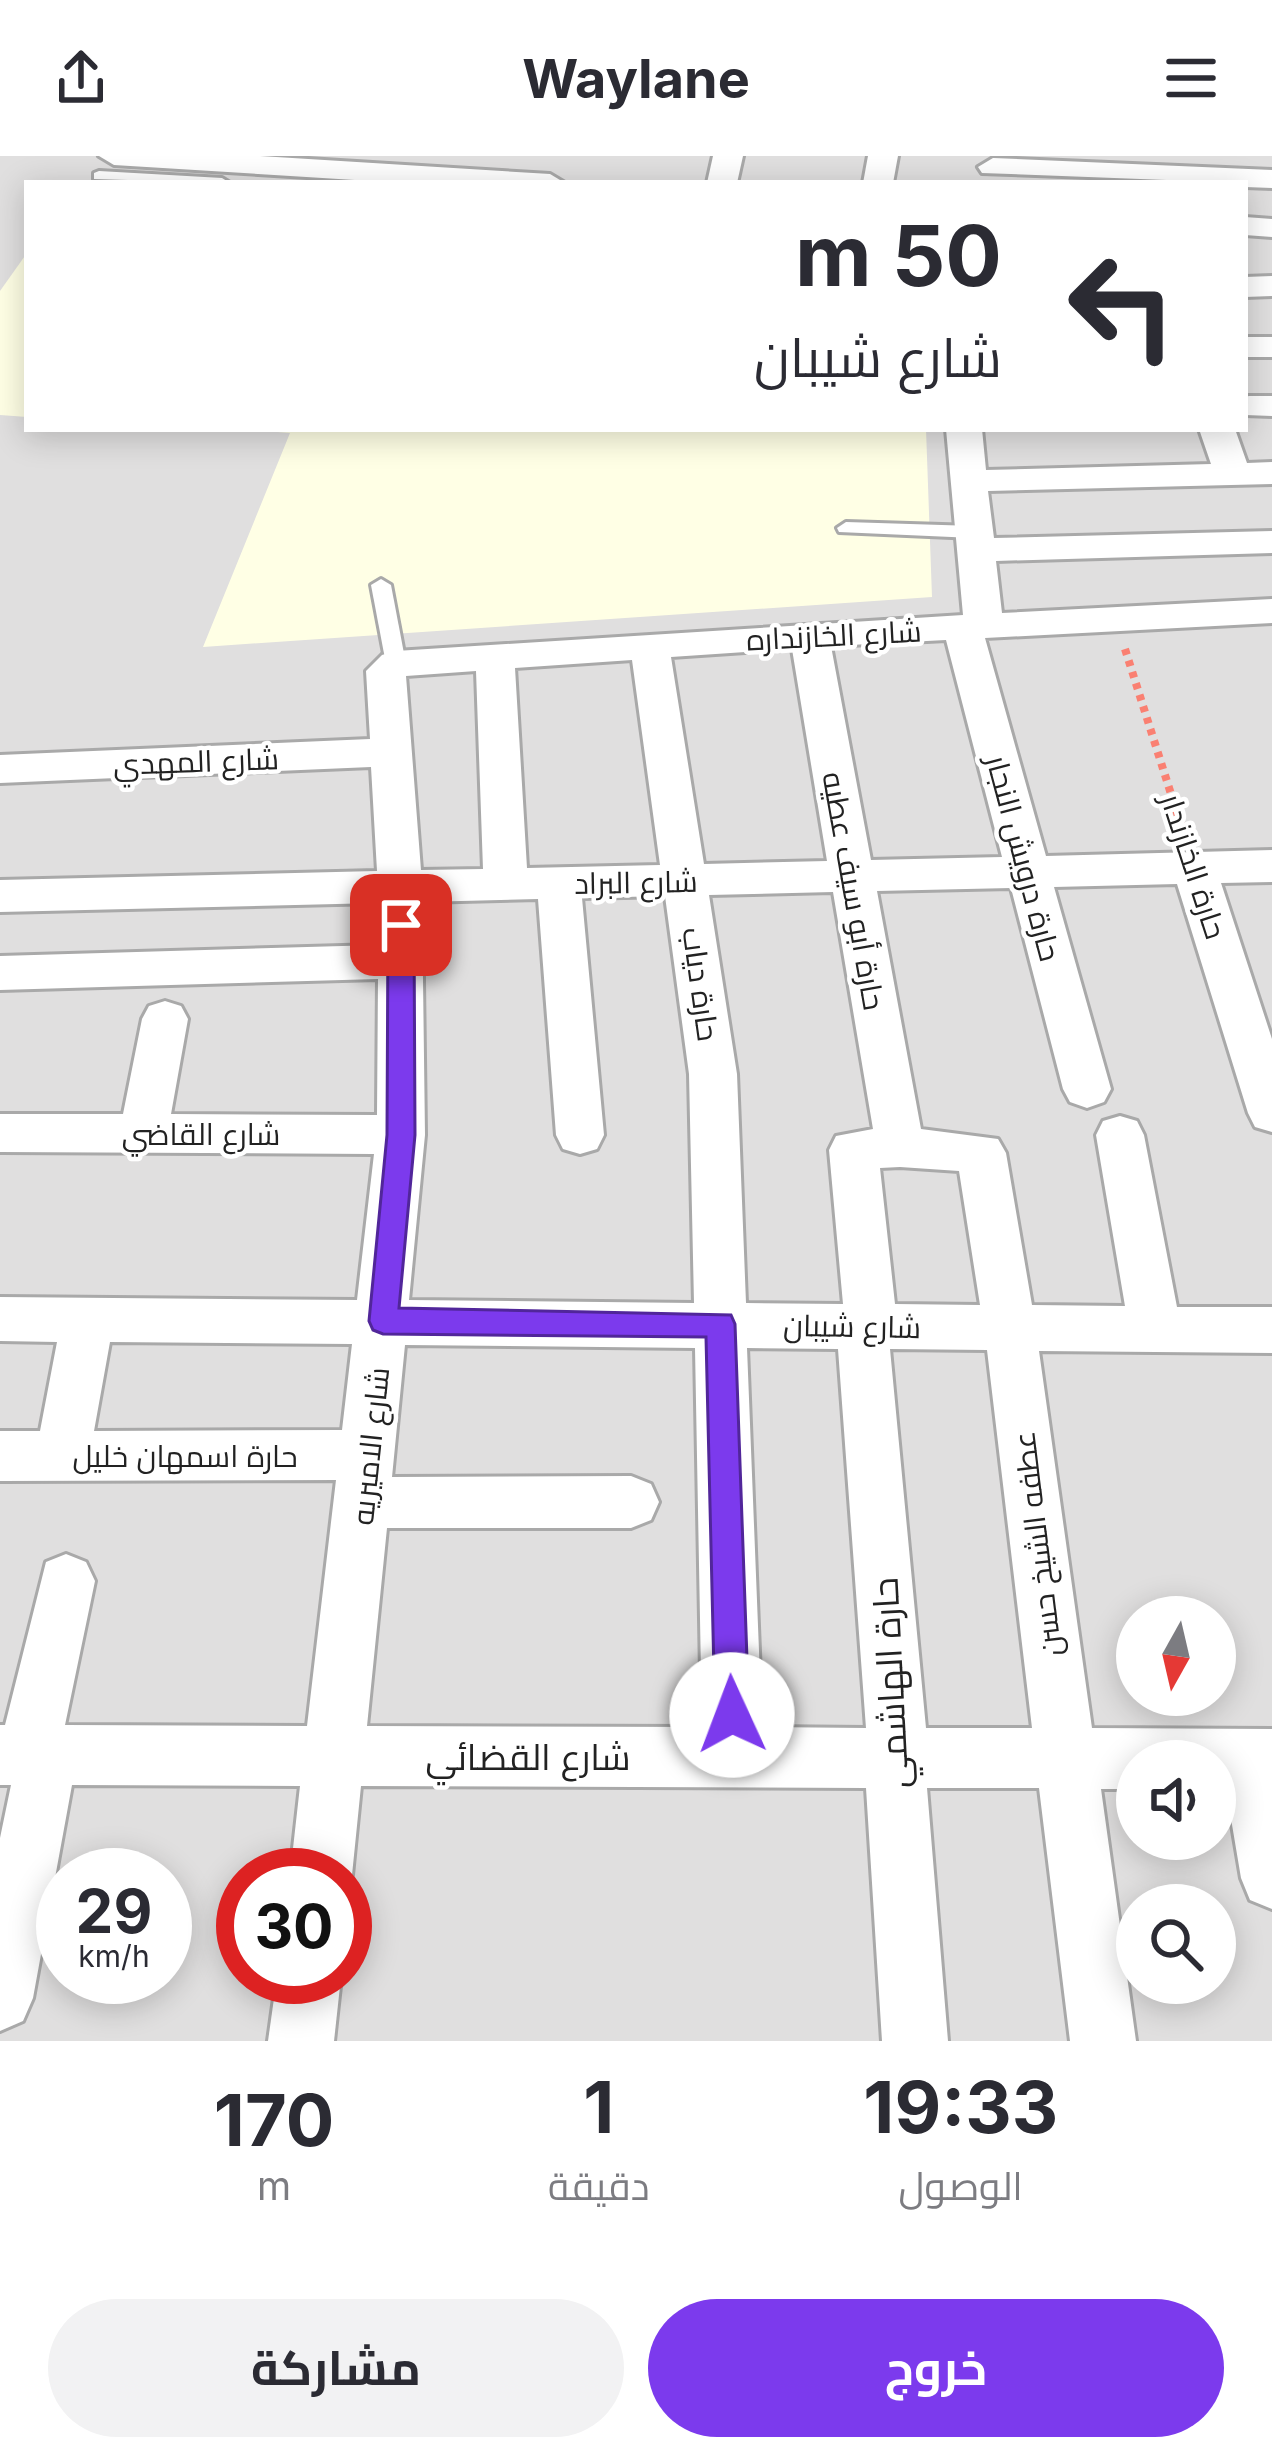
<!DOCTYPE html>
<html lang="ar">
<head>
<meta charset="utf-8">
<style>
	:root { --surface:#fff; --page:#f2f2f3; --text:#2b2b33; --muted:#7c7c81; --accent:#7c3aed }
	body { margin:0; font-family:Inter,Cairo,sans-serif; background:var(--page); color:var(--text); direction:rtl; height:100vh; display:flex; flex-direction:column; font-size:45px; white-space:nowrap }
	* { box-sizing:border-box; margin:0 }
	p { font-size:39px; color:var(--muted) }
	.icon { flex:none; width:66px; height:66px; fill:none; stroke:currentColor; stroke-width:2; stroke-linecap:round; stroke-linejoin:round }
	.map { position:relative; height:1885px; overflow:hidden; direction:ltr }
	.drawer { display:flex; flex-direction:column; background:var(--surface); flex:1 }
	.drawer>* { flex:none }
	.hud { position:absolute; left:24px; top:24px; width:1224px; height:252px; border-radius:0px; box-shadow:0 6px 30px #0003; direction:rtl; background:#fff; color:var(--text); overflow:hidden }
	.needle { width:78px; rotate:188deg }
	.tools { position:absolute; left:1116px; top:1440px; display:grid; gap:24px }
	.tools a { display:grid; place-items:center; width:120px; height:120px; border-radius:50%; background:var(--surface); box-shadow:0 6px 30px #0003; font-size:60px }
	.speed { position:absolute; left:36px; top:1692px; display:flex; gap:24px; font-size:60px; font-weight:700; text-align:center }
	.speed>* { display:grid; place-content:center; width:156px; height:156px; border-radius:50%; background:var(--surface); box-shadow:0 6px 30px #0003; line-height:1 }
	.speed small { font-size:30px; font-weight:400 }
	.speed .limit { border:18px solid #d22; background:#fff; color:#111 }
	.pin { position:absolute; display:grid; place-items:center; width:102px; height:102px; color:#fff; margin:-51px; border-radius:24px; box-shadow:0 6px 18px #0006 }
	.me { position:absolute; width:132px; margin:-66px; rotate:358deg; stroke-linejoin:round; filter:drop-shadow(0 0 9px #0008) }
	.turn { display:flex; align-items:center; gap:42px; height:252px; padding:0 48px; font-size:54px }
	.turn .icon { width:156px; height:156px; stroke-width:2.5 }
	.turn b { display:block; font-size:84px; line-height:102px }
	.eta { display:flex; justify-content:space-evenly; align-items:center; height:204px; text-align:center }
	.eta b { font-size:72px; font-weight:700; line-height:84px }
	.action { display:flex; gap:24px; margin-top:auto; padding:24px 48px }
	.action a { flex:1; height:138px; border-radius:72px; background:var(--accent); color:#fff; font-size:48px; font-weight:700; line-height:138px; text-align:center }
	.action a+a { background:var(--page); color:var(--text) }
	header { display:flex; justify-content:space-between; align-items:center; height:156px; padding:0 48px; background:var(--surface); font-size:54px; font-weight:700 }
	.map>svg:first-child { display:block }
	.residential { fill:#e0dfdf; fill-rule:evenodd }
	.education { fill:#ffffe5 }
	.lines { fill:none; stroke-linecap:round; stroke-linejoin:round }
	.service-casing { stroke:#a9a9a9; stroke-width:6 }
	.minor-casing { stroke:#a9a9a9; stroke-width:6 }
	.path { stroke:#fa8072; stroke-width:8; stroke-dasharray:6 6; stroke-linecap:butt }
	.service { fill:#fff; fill-rule:evenodd }
	.minor { fill:#fff; fill-rule:evenodd }
	.route { fill:#7c3aed; stroke:#51269a; stroke-width:3 }
	.labels { text-anchor:middle; dominant-baseline:central; stroke-width:9; stroke-linejoin:round; paint-order:stroke }
	.street-label { font-size:30px; fill:#222; stroke:#fff }
	.near-street-label { font-size:36px; fill:#222; stroke:#fff }
</style>
</head>
<body>
<header><svg class="icon" aria-label="menu" viewBox="0 0 24 24"><path d="M4 6h16M4 12h16M4 18h16"/></svg>Waylane<svg class="icon" aria-label="share" viewBox="0 0 24 24"><path d="M12 15V3M7 8l5-5 5 5M5 13v7h14v-7"/></svg></header>
<div class="map">
<svg width="1272" height="1885" viewBox="0 0 1272 1885">
	<rect width="100%" height="100%" fill="#f2efe9"/>
	<path class="residential" d="M0,0h1272v1885h-1272zM27,27h1218v246h-1218zM1137,1461h78v78h-78zM1137,1605h78v78h-78zM63,1719h102v102h-102zM243,1719h102v102h-102zM1137,1749h78v78h-78z"/>
	<g class="education">
		<polygon points="27,97 27,261 0,259 0,135"/>
		<polygon points="239,273 926,273 932,441 203,491 290,277"/>
	</g>
	<g class="lines">
		<defs>
			<g id="service">
				<polygon points="99,15 222,22 230,27 94,23 94,17"/>
				<polygon points="846,366 974,370 983,376 974,382 839,376 837,372"/>
				<polygon points="381,423 391,429 406,508 396,514 386,508 371,429"/>
			</g>
			<g id="minor">
				<polygon points="99,0 260,0 550,18 565,27 403,27 114,9"/>
				<polygon points="713,0 743,0 737,27 707,27"/>
				<polygon points="868,0 898,0 893,27 863,27"/>
				<polygon points="993,2 1272,14 1272,32 1245,31 1245,27 982,17 978,11"/>
				<polygon points="1245,61 1272,63 1272,81 1245,79"/>
				<polygon points="1272,120 1272,140 1245,141 1245,121"/>
				<rect x="1245" y="181" width="27" height="20"/>
				<polygon points="1249,240 1272,240 1272,260 1245,259 1245,241"/>
				<path d="M946,273h36l4,41 225,-6 -12,-35h36l12,34 25,-1v22l-284,7 6,47 278,-7v22l-276,8 6,52 270,-14v24l-287,15 61,218 226,-6v32l-51,1 51,156v93l-17,-5 -7,-14 -71,-229 -123,3 57,202 -7,13 -17,6 -17,-6 -7,-13 -52,-201 -134,3 44,238 77,10 8,14 26,152 93,1 -29,-171 7,-14 17,-5 17,5 7,14 33,172h95v46l-233,-2 53,377 180,1v180l-22,-9 -9,-22 -15,-89h-11v-28h-78v28h-36l35,252h-66l-31,-253h-112l21,253h-66l-16,-253 -505,-2 -9,89 -7,18v-18h-55l10,-89 -228,-1 -39,213 -10,23 -23,10v-193l11,-53h-11v-60h5l41,-163 20,-8 20,8 9,19 -30,144 242,1 29,-246 -336,1v-50h40l17,-89 -57,-1v-44l357,3 17,-146 -374,-2v-38h123l19,-95 7,-13 16,-5 16,5 7,13 -17,95 206,1 1,-136 -378,11v-34l378,-11v-42l-378,9v-32l377,-9 -6,-104 -371,16v-28l370,-16 -4,-68 16,-16 14,-4 567,-36zM946,484l56,217 -131,3 -40,-214zM792,493l35,212 -123,3 -33,-207zM632,504l28,205 -133,3 -12,-200zM476,515l7,198 -62,1 -15,-194zM833,736l40,237 -37,7 -7,14 14,154 -97,-1 -9,-229 -28,-179zM665,740l24,178 5,229 -285,-3 16,-165 -3,-233 116,-3 18,236 7,14 17,5 17,-5 7,-14 -22,-237zM900,1011l59,4 21,134 -85,-1 -15,-136zM110,1186l242,2 -10,86 -248,1zM405,1189l290,3 7,379 -335,-1 20,-198h244l20,-8 8,-18 -8,-18 -20,-8 -239,1zM747,1192l91,1 28,379 -104,-1zM890,1193l97,1 45,378h-106z"/>
				<polygon points="277,1821 341,1821 334,1885 268,1885"/>
			</g>
		</defs>
		<use href="#service" class="service-casing"/>
		<use href="#minor" class="minor-casing"/>
		<polyline class="path" points="1125,493 1184,679"/>
		<use href="#service" class="service"/>
		<use href="#minor" class="minor"/>
	</g>
	<polygon class="route" points="401,759 414,769 415,979 399,1152 731,1159 735,1168 749,1559 744,1571 732,1576 720,1571 715,1559 706,1181 383,1178 373,1174 369,1165 387,979 388,769"/>
	<g class="labels">
		<g class="street-label">
			<text transform="translate(834 479) rotate(-3)">شارع الخازنداره</text>
			<text transform="translate(196 605) rotate(-2)">شارع المهدي</text>
			<text transform="translate(1024 702) rotate(75)">حارة درويش النجار</text>
			<text transform="translate(1194 710) rotate(72)">حارة الخازندار</text>
			<text transform="translate(636 726) rotate(-1)">شارع البراد</text>
			<text transform="translate(854 735) rotate(80)">حارة أبو سيف عطيه</text>
			<text transform="translate(701 828) rotate(82)">حارة دياب</text>
			<text x="201" y="978">شارع القاضي</text>
			<text transform="translate(852 1170) rotate(1)">شارع شيبان</text>
			<text transform="translate(370 1290) rotate(-84)">شارع الاميريه</text>
			<text x="185" y="1300">حارة اسمهان خليل</text>
			<text transform="translate(1037 1388) rotate(-97)">عطفه الشيخ حسن</text>
		</g>
		<g class="near-street-label">
			<text transform="translate(890 1527) rotate(-93)">حارة الهاشمي</text>
			<text x="528" y="1601">شارع القضائي</text>
		</g>
	</g>
</svg>
<div class="tools">
<a><svg class="needle" viewBox="-14 -14 28 28"><path d="M0-13l5 13h-10z" fill="#e53935"/><path d="M0 13l5-13h-10z" fill="#7c7c81"/></svg></a>
<a><svg class="icon" aria-label="sound" viewBox="0 0 24 24"><path d="M4 9h4l5-4v14l-5-4H4zM17 9q2 3 0 6"/></svg></a>
<a><svg class="icon" aria-label="search" viewBox="0 0 24 24"><circle cx="10" cy="10" r="6"/><path d="M15 15l6 6"/></svg></a>
</div>
<div class="speed"><div>29<small>km/h</small></div><div class="limit">30</div></div>
<div class="pin" style="left:401px;top:769px;background:#d93025"><svg class="icon" aria-label="arrive" viewBox="0 0 24 24"><path d="M6 21V4h12l-3 4 3 4H6"/></svg></div>
<svg class="me" style="left:732px;top:1559px" viewBox="-20 -20 40 40"><circle r="19" fill="#fff"/><path d="M0-13L10 11 0 6-10 11z" fill="#7c3aed"/></svg>
<div class="hud">
<div class="turn"><svg class="icon" aria-label="left" viewBox="0 0 24 24"><path d="M17 20v-9H6M10 6l-5 5 5 5"/></svg><div><b>50 m</b>شارع شيبان</div></div>
</div>
</div>
<section class="drawer">
<div class="eta">
<div><b>19:33</b><p>الوصول</p></div>
<div><b>1</b><p>دقيقة</p></div>
<div><b>170</b><p>m</p></div>
</div>
<div class="action"><a>خروج</a><a>مشاركة</a></div>
</section>
</body>
</html>
